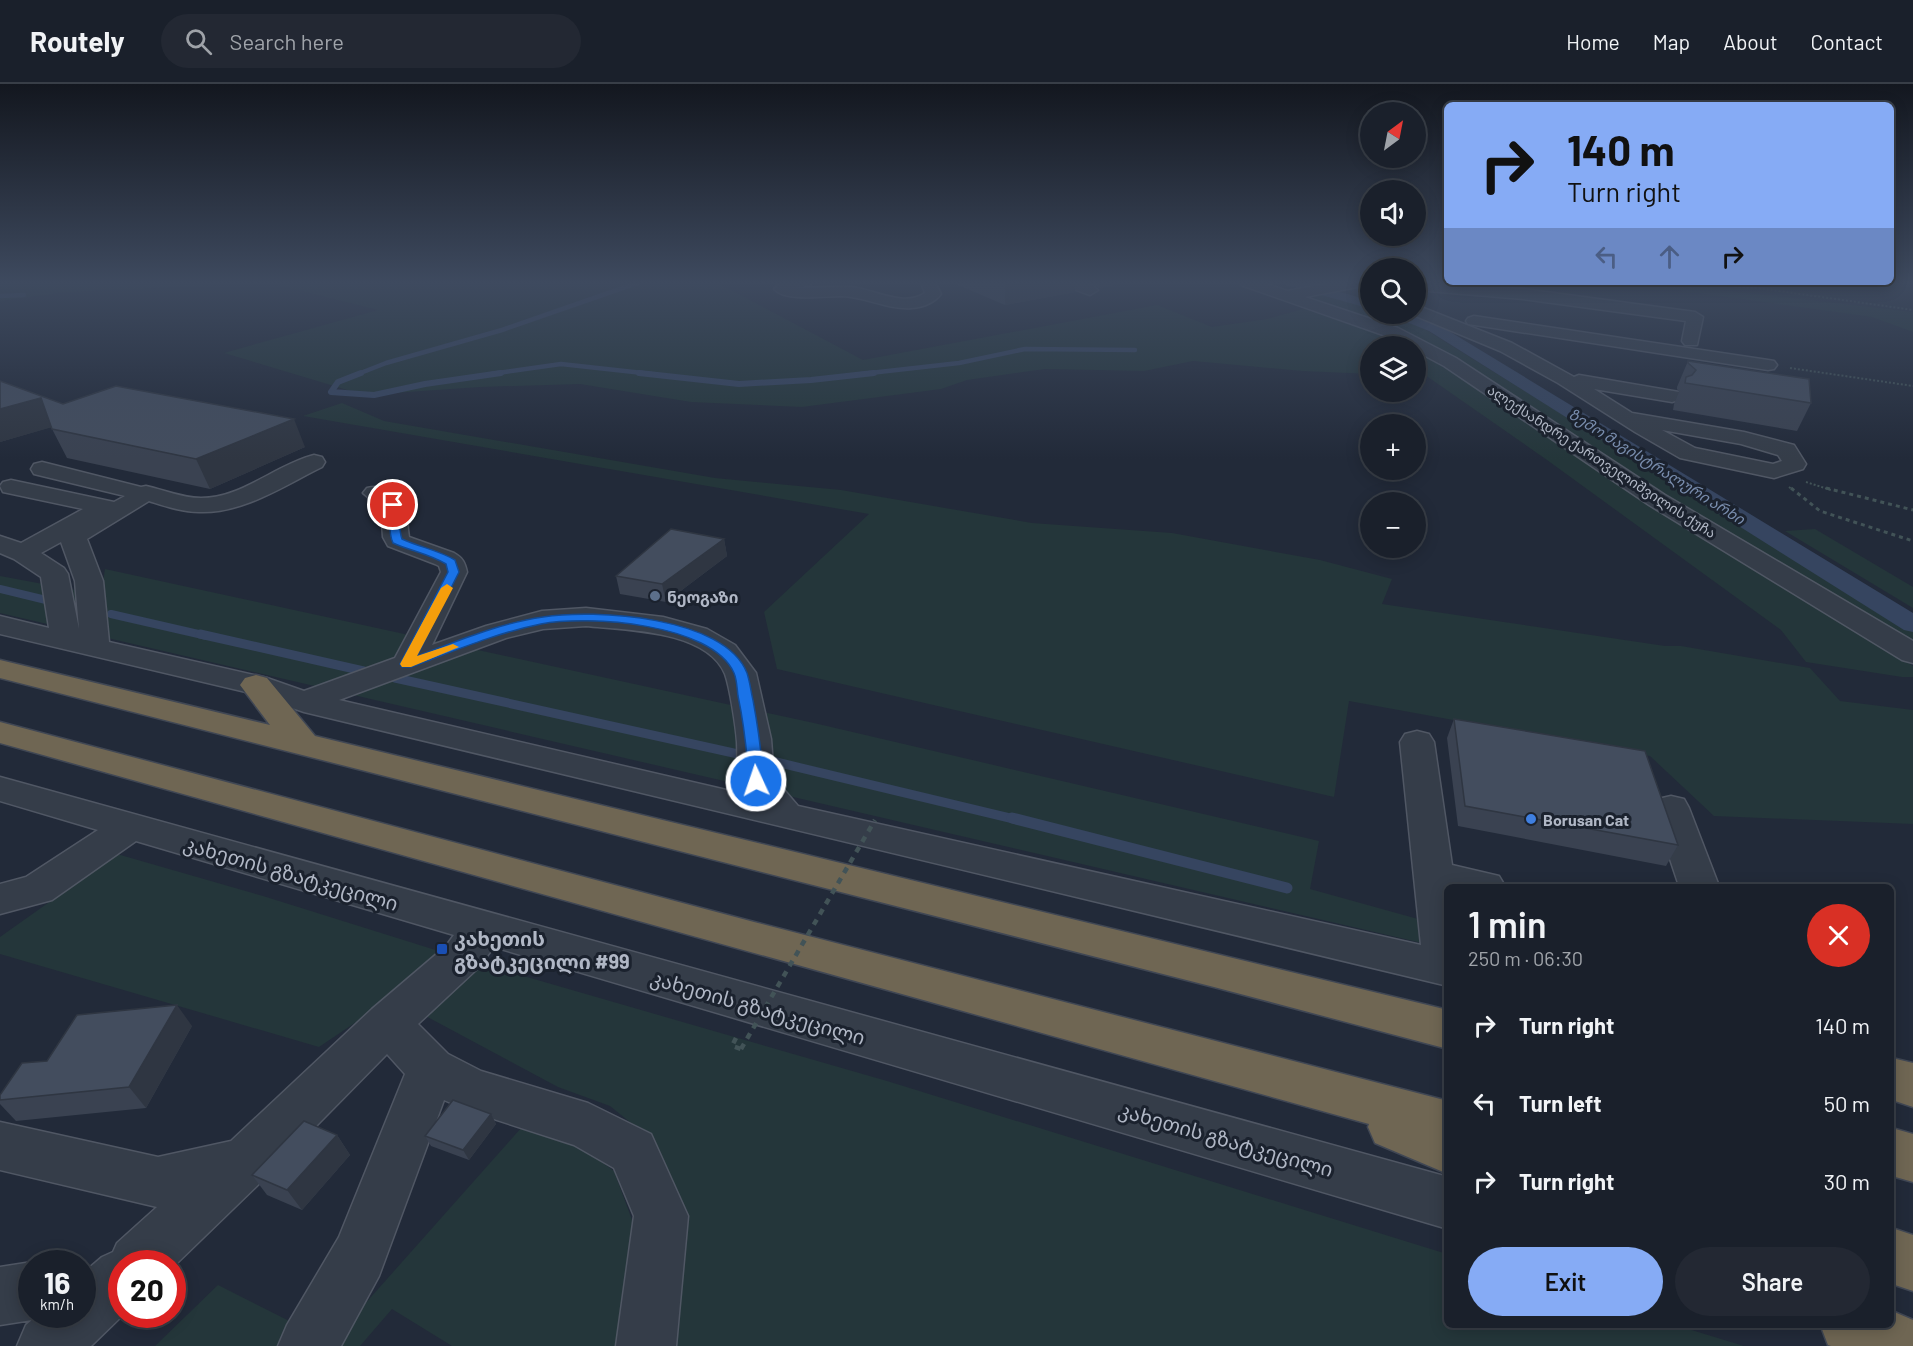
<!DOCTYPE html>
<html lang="en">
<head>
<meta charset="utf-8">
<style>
	:root { --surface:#1a202b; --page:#232833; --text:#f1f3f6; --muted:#9fa3a9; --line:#383e47; --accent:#86abf5 }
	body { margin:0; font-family:Barlow,"Noto Sans Georgian",sans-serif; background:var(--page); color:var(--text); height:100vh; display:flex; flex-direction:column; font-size:22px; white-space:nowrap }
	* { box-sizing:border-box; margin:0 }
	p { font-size:20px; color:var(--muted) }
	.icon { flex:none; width:33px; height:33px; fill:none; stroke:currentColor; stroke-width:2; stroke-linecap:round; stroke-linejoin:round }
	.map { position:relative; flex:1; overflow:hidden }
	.drawer { position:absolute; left:1444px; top:800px; width:450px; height:444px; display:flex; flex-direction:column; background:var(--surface); border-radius:9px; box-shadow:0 3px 15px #0003,0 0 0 2px var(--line) }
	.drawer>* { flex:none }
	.banner { position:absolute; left:1444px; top:18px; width:450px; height:183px; border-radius:9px; box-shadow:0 3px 15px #0003,0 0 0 2px var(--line); background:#86abf5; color:#111; overflow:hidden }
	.needle { width:39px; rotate:32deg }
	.controls { position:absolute; left:1360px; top:18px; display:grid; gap:12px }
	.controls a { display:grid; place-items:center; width:66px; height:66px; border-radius:50%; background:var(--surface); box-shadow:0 3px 15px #0003,0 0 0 2px var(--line); font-size:30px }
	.speed { position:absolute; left:18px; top:1166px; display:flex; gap:12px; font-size:30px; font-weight:700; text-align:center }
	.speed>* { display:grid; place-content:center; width:78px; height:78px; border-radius:50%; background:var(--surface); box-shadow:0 3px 15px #0003,0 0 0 2px var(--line); line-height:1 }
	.speed small { font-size:15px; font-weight:400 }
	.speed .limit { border:9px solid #d22; background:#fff; color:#111 }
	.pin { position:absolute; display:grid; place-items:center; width:51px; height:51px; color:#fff; margin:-26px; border:3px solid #fff; border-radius:50%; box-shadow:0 2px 6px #0007 }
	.me { position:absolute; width:66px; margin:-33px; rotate:357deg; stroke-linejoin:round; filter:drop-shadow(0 0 4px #0008) }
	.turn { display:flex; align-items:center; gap:21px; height:126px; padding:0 24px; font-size:27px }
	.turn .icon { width:78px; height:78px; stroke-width:2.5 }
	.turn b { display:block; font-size:42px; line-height:51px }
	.lanes { display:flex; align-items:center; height:57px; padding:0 24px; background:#0003; justify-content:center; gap:30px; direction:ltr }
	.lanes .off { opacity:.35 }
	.round { display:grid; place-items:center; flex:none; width:63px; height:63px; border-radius:32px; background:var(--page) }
	.head { display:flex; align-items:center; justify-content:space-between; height:102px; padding:0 24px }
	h1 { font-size:36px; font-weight:600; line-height:45px }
	.primary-button { display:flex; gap:12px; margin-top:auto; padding:12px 24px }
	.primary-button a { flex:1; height:69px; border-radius:36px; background:var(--accent); color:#111; font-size:24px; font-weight:600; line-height:69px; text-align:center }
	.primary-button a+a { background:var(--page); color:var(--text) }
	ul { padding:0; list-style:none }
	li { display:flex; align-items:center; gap:18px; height:78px; padding:0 24px }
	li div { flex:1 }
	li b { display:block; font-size:22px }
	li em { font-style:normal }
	header { display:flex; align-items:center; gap:36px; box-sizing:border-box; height:84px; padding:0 30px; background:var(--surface); border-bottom:2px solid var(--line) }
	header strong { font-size:28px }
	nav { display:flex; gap:33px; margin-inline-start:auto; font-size:21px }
	.search { width:420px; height:54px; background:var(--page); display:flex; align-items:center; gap:15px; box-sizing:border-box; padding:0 21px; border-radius:33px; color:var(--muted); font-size:22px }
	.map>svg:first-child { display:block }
	.green { fill:#24363a }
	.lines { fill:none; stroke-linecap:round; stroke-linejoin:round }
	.stream-far4 { stroke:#364560; stroke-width:4.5 }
	.stream-far3 { stroke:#364560; stroke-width:6 }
	.stream-far2 { stroke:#364560; stroke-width:8 }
	.stream-far1 { stroke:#364560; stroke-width:9 }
	.stream { stroke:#364560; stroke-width:11 }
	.canal { fill:#364560; fill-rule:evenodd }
	.minor-casing { stroke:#505764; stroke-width:3 }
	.highway-casing { stroke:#404754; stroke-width:3 }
	.path-far2 { stroke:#425357; stroke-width:2; stroke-dasharray:2 2; stroke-linecap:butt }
	.path-far1 { stroke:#425357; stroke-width:3; stroke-dasharray:4 4; stroke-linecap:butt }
	.path { stroke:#425357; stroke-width:4.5; stroke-dasharray:6 6; stroke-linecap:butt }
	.minor { fill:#353d49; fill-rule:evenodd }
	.highway { fill:#6f6653; fill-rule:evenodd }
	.path-bridge { stroke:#425357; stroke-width:4.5; stroke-dasharray:6 6; stroke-linecap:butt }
	.wall { fill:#3a4251 }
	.shaded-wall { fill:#2f3642 }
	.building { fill:#434d5e; stroke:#2f3642; stroke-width:1.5 }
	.route { fill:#1a73e8; stroke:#114b97; stroke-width:1.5 }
	.slow { fill:#f59e0b }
	.service-dot { fill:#5c6f8a; stroke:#1b222e; stroke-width:2 }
	.shop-dot { fill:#3f7fe0; stroke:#1b222e; stroke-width:2 }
	.transit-dot { fill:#1a4fb4; stroke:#1b222e; stroke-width:2 }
	.labels { text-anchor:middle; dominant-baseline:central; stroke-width:6; stroke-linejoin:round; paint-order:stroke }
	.far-street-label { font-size:14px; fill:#b0b7c5; stroke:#1b222e }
	.far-water-label { font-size:15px; font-style:italic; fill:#798dad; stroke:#1b222e }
	.poi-label { font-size:16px; font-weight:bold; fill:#b0b7c5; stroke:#1b222e; text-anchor:start }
	.near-street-label { font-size:20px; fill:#b0b7c5; stroke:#1b222e }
	.near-poi-label { font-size:20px; font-weight:bold; fill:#b0b7c5; stroke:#1b222e; text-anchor:start }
</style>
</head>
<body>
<header>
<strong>Routely</strong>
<div class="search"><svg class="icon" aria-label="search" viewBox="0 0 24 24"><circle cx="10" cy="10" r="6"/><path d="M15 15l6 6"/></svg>Search here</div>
<nav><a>Home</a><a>Map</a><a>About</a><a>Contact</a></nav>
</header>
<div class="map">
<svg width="1913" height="1262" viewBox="0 0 1913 1262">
	<rect width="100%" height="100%" fill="#222a39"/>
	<g class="green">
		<polygon points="0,198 236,198 222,201 66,208 0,217"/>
		<polygon points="266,198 716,198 863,276 1157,221 1212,243 1267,235 1310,223 1374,244 1410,262 1371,262 1371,290 1302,287 1193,277 1144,287 1045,285 967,296 941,305 802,323 691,318 580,300 480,303 364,311 224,269 378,226"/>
		<polygon points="1618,198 1680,198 1720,206 1913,228 1913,248 1872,233"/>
		<polygon points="1315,208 1371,224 1371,230 1388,230 1418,241 1913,547 1913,564 1658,410 1449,276 1305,213"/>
		<polygon points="1416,266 1913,582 1913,593 1902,593 1806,578 1781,546 1547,376 1425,291 1416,291"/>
		<polygon points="342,319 384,337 715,394 841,406 1032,439 1172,449 1320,476 1392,495 1382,520 1665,562 1681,562 1810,584 1840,617 1913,626 1913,740 1714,732 1650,672 1349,617 1334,713 777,585 764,528 869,430 303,332"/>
		<polygon points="1815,445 1913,503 1913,524 1785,447"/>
		<polygon points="105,485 814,639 1319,757 1310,805 1418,835 1422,859 0,529 0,492 92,509 103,499"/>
		<polygon points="117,770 263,812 461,874 887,997 1447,1170 1448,1240 1675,1241 1744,1262 665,1262 652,1056 610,1022 558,1003 392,914 319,963 0,870 0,853"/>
		<polygon points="522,1043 580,1062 614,1087 638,1152 621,1262 452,1262 392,1225 360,1262 155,1262 218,1201 331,1258"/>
	</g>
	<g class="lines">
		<g class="stream-far4">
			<polyline points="0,212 24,211"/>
			<polyline points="358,290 386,279 502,246 640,198"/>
			<polyline points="491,290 561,280 652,290"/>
			<polyline points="861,290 959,279 1025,265 1135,266"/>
		</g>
		<g class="stream-far3">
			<polyline points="361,289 338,298 331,308 374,311 425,300 501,289"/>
			<polyline points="639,289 739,300 811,296 874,289"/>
		</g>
		<g class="stream-far2">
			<polyline points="0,505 46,516"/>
			<polyline points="111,530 207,552"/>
		</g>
		<g class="stream-far1">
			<polyline points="200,550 368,588"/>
			<polyline points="395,594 738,670"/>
			<polyline points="772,677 1018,736"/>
		</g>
		<polyline class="stream" points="1012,734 1287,804"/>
		<g class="canal">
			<polygon points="1284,198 1306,198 1371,217 1371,225 1286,201"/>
			<polygon points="1392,230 1411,230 1439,241 1913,529 1913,548 1904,546 1429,247 1394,233"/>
		</g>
		<defs>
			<g id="minor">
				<path d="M781,198h31l-2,3 -13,3c18,0 36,-2 54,-1 23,2 52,21 74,6l-4,-11h14l6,12c-7,9 -18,13 -29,14 -24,2 -46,-11 -70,-12 -17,0 -57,6 -68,-7z"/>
				<path d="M1061,198c13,0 27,-2 37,8l-8,5 -27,-10z"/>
				<polygon points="1239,198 1261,198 1287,207 1337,198 1370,198 1363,202 1305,213 1398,244 1456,274 1665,411 1913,557 1913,579 1902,576 1649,421 1444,282 1416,267 1416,262 1407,262 1386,252 1241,201"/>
				<polygon points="1416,198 1523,205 1695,228 1703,233 1697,261 1685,261 1682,257 1686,237 1523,215 1416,206"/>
				<path d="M1416,221l96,38 62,34 5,-2 100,17 3,4 -3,4 -7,2 -78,-13 38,24 112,19 50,13 12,19 -3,5 -29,9 -94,-20 -45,-26 -77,-49 -58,-32 -89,-37h5zM1662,346l79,14 37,11 4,6 -9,3 -78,-16z"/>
				<polygon points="1474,232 1768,276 1774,277 1777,281 1774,285 1768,286 1468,240 1466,237 1468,234"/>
				<path d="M314,371l8,2 3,5 -3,5c-37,18 -79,47 -123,45 -17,0 -34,-6 -50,-11l-62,38 16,42 6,61 158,36 37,13 91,-33 46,-86 -2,-6 -4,-2 -47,-18 -5,-9 -2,-29 -18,-15 4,-5c9,-2 14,-1 22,4 22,14 16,21 20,45l45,16c9,5 11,10 13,19l-35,73 54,-19 56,-15 44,-3 77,9 44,12 28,16 21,28 15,66 3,39 24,28 623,139 -21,-203 5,-8 12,-3 12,3 5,8 18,123 47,11 6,10h-57v100l-1144,-274 -58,-20 -246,-58v-18l49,12 -8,-51 -27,-18 -14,-6v-17l21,7 62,-34 -80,-17 -3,-6 3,-4 8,-2 103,22 11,-6 -91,-22 -3,-5 3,-5 8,-2 99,25 5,-1c18,4 36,12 55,12 41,0 74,-33 113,-43zM61,458l14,39 4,48 -11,-55 -4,-6 -23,-15zM586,542c39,4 121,4 139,48 5,14 11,53 12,68 1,20 -2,37 11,53l-409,-95 167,-62 37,-9z"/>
				<polygon points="0,693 1448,1093 1448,1145 494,863 476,886 418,940 448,970 481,987 588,1019 651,1050 688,1132 676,1262 616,1262 634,1132 614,1084 574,1061 469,1027 444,1016 379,1192 341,1262 278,1262 287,1241 339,1153 405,990 387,970 264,1095 172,1184 172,1179 122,1179 122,1230 124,1230 91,1262 17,1262 26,1241 32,1236 0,1241 0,1183 32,1178 34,1179 32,1179 32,1230 82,1230 82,1190 102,1173 113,1168 117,1159 157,1123 0,1086 0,1038 158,1073 231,1057 372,925 446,862 454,851 136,757 52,816 0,830 0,800 26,793 98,746 0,717"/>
				<polygon points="1671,712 1684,715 1689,724 1719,802 1679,802 1653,724 1658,715"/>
			</g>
			<g id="highway">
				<polygon points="0,576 270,641 240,601 245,594 256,591 267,594 315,652 1448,926 1448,965 1214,903 0,594"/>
				<polygon points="0,638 754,838 1448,1017 1448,1090 1375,1059 1368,1043 1369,1040 0,659"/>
				<polygon points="1892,974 1913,979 1913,1023 1892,1016"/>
				<polygon points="1892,1044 1913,1050 1913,1098 1892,1092"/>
				<polygon points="1892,1144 1913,1151 1913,1207 1892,1200"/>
				<polygon points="1892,1227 1913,1236 1913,1262 1831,1262 1828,1261 1820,1240 1892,1240"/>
			</g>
		</defs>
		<use href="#minor" class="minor-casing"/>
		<use href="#highway" class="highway-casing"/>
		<g class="path-far2">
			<polyline points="1683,198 1765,205 1913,226"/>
			<polyline points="1790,284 1913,302"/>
			<polyline points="1806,398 1831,406"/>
			<polyline points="1789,403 1793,406"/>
		</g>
		<g class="path-far1">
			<polyline points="1791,404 1820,427 1913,457"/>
			<polyline points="1826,404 1913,426"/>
		</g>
		<polyline class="path" points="736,954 732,962 741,965"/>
		<use href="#minor" class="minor"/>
		<use href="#highway" class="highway"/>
		<polyline class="path-bridge" points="741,965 875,736"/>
	</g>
	<g class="wall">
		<polygon points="951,198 1076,198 1075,208 1005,221"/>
		<polygon points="1088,198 1129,198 1099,204"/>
		<polygon points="1688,277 1811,319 1797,347 1673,326 1674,320 1679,308 1677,305 1677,303"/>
		<polygon points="0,297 63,320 305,363 210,405 67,374 51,343 0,358"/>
		<polygon points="724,455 727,472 666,518 620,510 616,492"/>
		<polygon points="1454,635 1678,761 1666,782 1458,742 1447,654"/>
		<polygon points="192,942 146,1024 16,1037 0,1020 0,1011 47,977"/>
		<polygon points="491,1030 496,1040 469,1076 431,1062 425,1052"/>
		<polygon points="337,1051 350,1071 302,1126 267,1111 252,1091"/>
	</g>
	<g class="shaded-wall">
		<polygon points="1014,198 1076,198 1075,208 1005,221 1005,200"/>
		<polygon points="1099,198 1129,198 1099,204"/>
		<polygon points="41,314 56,342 0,358 0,325"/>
		<polygon points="294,335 305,363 210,405 196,375"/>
		<polygon points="724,455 727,472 666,518 662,500"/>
		<polygon points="177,921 192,942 146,1024 129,1003"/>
		<polygon points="491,1030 496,1040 469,1076 463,1066"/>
		<polygon points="337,1051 350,1071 302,1126 287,1106"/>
	</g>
	<g class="building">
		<polygon points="1688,277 1809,295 1811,319 1685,299 1686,293 1692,291 1696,286 1688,279"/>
		<polygon points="0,297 63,320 116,302 294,335 196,375 52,345 41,314 0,325"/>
		<polygon points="671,445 724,455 662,500 616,492"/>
		<polygon points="1454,635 1645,667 1678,761 1465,722"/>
		<polygon points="177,921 129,1003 0,1016 0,1011 22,979 47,977 77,931"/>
		<polygon points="453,1016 491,1030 463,1066 425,1052"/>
		<polygon points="304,1037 337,1051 287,1106 252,1091"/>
	</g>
	<linearGradient id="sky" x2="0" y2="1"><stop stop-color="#13171f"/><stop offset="0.53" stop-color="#3e4a5f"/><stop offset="1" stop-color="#3e4a5f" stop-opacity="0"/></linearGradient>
	<rect width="1913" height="375" fill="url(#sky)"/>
	<path class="route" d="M393,418l5,3c3,12 0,23 4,34 17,8 36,11 53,21l4,12 -42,84c41,-15 83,-33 126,-39 51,-8 182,-1 204,56 3,9 4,19 6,27 5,27 9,53 10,81l-2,4h-10l-2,-4c-2,-29 -5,-57 -11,-85 -1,-7 -1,-16 -4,-23 -22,-50 -147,-58 -193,-49 -45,9 -87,27 -130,43h-9l-2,-3 48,-92 -2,-8c-17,-10 -35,-13 -53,-21 -6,-13 -1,-24 -5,-38z"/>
	<polygon class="slow" points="447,500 453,504 417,572 453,560 459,563 411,583 402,583 400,580 441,504"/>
	<circle class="service-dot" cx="655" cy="512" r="6"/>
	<circle class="shop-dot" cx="1531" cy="735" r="6"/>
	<rect class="transit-dot" x="436" y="859" width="12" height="12" rx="3"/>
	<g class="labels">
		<g class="far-street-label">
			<text transform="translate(1602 377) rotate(33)">ალექსანდრე ქართველიშვილის ქუჩა</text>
		</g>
		<g class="far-water-label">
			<text transform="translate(1657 382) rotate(32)">ზემო მაგისტრალური არხი</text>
		</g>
		<g class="poi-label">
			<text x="667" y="512">ნეოგაზი</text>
			<text x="1543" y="735">Borusan Cat</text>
		</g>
		<g class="near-street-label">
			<text transform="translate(291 789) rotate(16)">კახეთის გზატკეცილი</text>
			<text transform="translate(758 923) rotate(16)">კახეთის გზატკეცილი</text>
			<text transform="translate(1226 1055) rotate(16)">კახეთის გზატკეცილი</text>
		</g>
		<g class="near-poi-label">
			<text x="454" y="854">კახეთის<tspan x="454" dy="23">გზატკეცილი #99</tspan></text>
		</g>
	</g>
</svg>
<div class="controls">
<a><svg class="needle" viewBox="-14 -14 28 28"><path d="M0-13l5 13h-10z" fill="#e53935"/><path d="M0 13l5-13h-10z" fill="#9fa3a9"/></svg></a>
<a><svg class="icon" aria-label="sound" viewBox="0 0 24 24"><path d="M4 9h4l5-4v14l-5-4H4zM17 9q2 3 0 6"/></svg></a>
<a><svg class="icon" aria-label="search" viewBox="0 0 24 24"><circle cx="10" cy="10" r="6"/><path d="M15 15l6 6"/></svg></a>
<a><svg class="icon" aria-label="layers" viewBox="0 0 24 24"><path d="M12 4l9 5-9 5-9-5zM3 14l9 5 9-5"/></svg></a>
<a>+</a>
<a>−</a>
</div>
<div class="speed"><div>16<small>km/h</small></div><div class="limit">20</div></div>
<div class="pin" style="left:393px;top:421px;background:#d93025"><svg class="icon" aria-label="arrive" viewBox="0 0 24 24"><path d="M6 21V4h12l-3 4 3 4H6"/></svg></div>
<svg class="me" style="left:756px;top:697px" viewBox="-20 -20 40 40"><circle r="17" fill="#1a73e8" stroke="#fff" stroke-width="3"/><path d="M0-11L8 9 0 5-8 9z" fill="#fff"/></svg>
<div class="banner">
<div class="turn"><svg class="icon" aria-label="right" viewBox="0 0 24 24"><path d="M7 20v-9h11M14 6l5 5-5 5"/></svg><div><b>140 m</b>Turn right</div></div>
<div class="lanes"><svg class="icon off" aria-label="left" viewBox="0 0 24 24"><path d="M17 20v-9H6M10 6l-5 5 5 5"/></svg><svg class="icon off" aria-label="ahead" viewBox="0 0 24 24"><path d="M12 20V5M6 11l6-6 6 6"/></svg><svg class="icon" aria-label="right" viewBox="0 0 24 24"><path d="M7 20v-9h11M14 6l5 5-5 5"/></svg></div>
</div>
<section class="drawer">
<div class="head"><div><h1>1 min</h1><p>250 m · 06:30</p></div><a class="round" style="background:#d93025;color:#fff"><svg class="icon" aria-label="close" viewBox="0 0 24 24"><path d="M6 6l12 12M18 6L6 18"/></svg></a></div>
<ul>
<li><svg class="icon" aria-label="right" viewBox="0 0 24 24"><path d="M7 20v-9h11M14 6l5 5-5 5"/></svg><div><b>Turn right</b></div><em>140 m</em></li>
<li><svg class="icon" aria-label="left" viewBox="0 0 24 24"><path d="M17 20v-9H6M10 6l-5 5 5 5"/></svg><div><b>Turn left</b></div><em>50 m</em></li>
<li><svg class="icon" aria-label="right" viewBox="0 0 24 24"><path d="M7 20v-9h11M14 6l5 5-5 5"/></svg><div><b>Turn right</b></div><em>30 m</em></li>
</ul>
<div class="primary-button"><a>Exit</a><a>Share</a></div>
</section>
</div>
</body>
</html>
